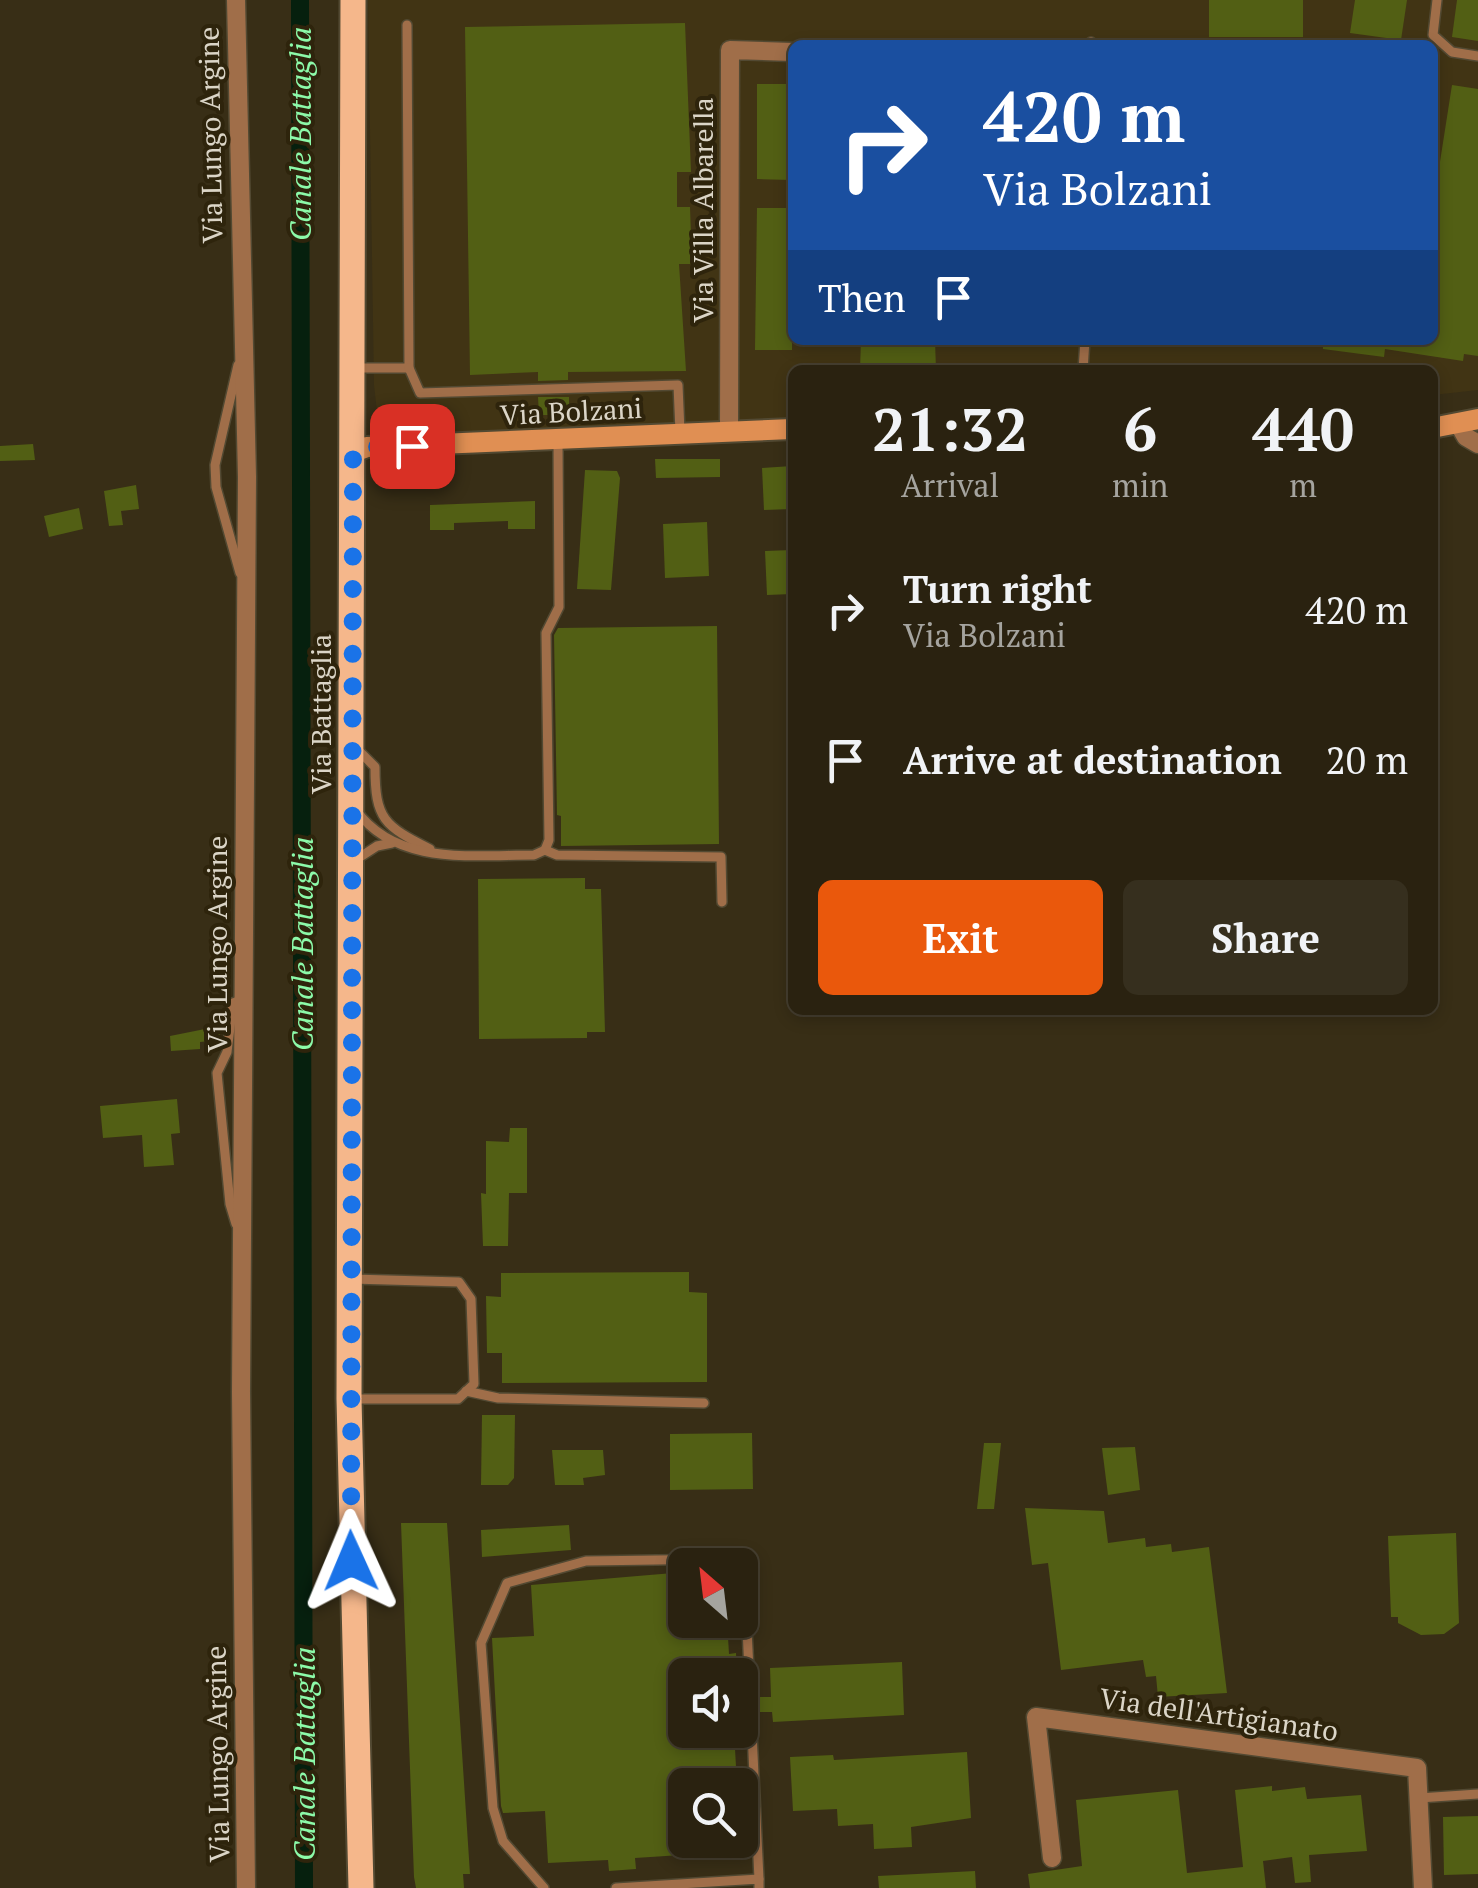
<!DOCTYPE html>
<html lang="en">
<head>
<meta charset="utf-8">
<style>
	:root { --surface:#2a2210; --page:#362f1e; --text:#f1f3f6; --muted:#a5a49f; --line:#463f30; --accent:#ea580c }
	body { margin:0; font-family:"PT Serif",serif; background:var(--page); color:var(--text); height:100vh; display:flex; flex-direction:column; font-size:38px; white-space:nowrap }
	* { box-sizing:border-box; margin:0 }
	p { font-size:32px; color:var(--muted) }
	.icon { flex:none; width:55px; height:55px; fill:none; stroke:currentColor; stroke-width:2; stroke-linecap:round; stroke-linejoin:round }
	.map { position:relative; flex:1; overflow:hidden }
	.panel { position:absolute; left:788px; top:365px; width:650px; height:650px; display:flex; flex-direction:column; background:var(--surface); border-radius:15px; box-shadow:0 5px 15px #0003,0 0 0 2px var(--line) }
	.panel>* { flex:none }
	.guide { position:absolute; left:788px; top:40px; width:650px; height:305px; border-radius:15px; box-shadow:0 5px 15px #0003,0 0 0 2px var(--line); background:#1a4fa0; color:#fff; overflow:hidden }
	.needle { width:65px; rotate:332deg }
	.buttons { position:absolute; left:668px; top:1548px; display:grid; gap:20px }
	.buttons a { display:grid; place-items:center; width:90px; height:90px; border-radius:15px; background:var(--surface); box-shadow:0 5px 15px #0003,0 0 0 2px var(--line); font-size:50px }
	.pin { position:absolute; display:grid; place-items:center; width:85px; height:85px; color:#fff; margin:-42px; border-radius:20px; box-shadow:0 5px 15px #0006 }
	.me { position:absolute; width:110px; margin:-55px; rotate:359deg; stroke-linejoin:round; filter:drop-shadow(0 0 8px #0008) }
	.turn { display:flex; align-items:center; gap:35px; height:210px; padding:0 30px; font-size:45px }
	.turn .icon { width:130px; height:130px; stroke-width:2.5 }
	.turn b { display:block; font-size:70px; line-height:85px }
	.then { display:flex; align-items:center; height:95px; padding:0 30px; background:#0003; gap:20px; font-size:38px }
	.eta { display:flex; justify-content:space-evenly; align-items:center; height:170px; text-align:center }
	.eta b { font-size:60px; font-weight:700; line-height:70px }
	.primary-button { display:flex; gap:20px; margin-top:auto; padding:20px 30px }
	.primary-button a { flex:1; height:115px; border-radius:15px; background:var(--accent); color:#fff; font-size:40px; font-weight:700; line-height:115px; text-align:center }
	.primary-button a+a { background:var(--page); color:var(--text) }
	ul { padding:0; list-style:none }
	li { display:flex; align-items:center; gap:30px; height:150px; padding:0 30px }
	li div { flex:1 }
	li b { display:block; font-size:38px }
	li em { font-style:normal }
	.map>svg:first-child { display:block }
	.built { fill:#413414; fill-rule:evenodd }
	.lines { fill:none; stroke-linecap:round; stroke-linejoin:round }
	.canal { stroke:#06200e; stroke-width:18 }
	.building { fill:#525f14 }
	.lane-casing { stroke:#524932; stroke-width:12 }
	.street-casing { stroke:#524932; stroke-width:21 }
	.secondary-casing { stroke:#524932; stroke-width:24 }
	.primary-casing { stroke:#524932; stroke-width:29 }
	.lane { stroke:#a06e49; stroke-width:9 }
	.street { stroke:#a06e49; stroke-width:18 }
	.secondary { stroke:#e08f53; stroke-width:20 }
	.primary { stroke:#f5b78b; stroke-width:25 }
	.route { stroke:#1a73e8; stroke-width:18; stroke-dasharray:0 32.4 }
	.labels { text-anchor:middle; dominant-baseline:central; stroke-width:8; stroke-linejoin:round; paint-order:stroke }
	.street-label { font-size:28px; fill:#dbd5c7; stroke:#2e240c }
	.water-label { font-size:30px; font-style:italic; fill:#8cfaa9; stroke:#2e240c }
</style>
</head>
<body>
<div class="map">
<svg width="1478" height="1888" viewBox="0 0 1478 1888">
	<rect width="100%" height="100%" fill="#382e16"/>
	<path class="built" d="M368,0h1110v390l-45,5 -1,-25h-640v49l-344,13 -53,-13 -18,-8 -3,-26zM792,45h640v295h-640z"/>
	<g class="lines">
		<polyline class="canal" points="300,0 304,1888"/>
	</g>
	<g class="building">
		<rect x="1209" y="0" width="94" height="37"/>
		<polygon points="1355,0 1407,0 1401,40 1350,33"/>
		<polygon points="1457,0 1478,0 1478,41 1452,37"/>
		<polygon points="685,23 691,172 677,172 677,207 690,207 692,264 679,264 686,371 568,372 568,380 538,381 538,372 470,375 465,27"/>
		<polygon points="757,84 792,84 792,180 757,179"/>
		<polygon points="1452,85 1478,89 1478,356 1464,354 1463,361 1385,349 1384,357 1323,349 1323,340 1432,340 1432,213"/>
		<polygon points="757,208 792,208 792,350 755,350"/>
		<polygon points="861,340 935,340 936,370 860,370"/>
		<polygon points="538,397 569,397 569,415 539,415"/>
		<polygon points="33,444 35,460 0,461 0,446"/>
		<polygon points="655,459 720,459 720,477 656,478"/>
		<polygon points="792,466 792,509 764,510 762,468"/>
		<polygon points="585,470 617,471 620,478 611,590 577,589"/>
		<polygon points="136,485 139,509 121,511 123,525 109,526 104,491"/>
		<polygon points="535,501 535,529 508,529 508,521 454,523 454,530 430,530 430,505"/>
		<polygon points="79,508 83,529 49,537 44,516"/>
		<polygon points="707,522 709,576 665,578 663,524"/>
		<polygon points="792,550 792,594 767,595 765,551"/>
		<polygon points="717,626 719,844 561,846 561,816 557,815 554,635 558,628"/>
		<polygon points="585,878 585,889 601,889 605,1032 587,1032 587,1038 479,1039 478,879"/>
		<polygon points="220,1026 220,1040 200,1042 200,1049 171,1051 170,1036"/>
		<polygon points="177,1099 180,1133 171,1134 174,1165 144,1167 142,1135 103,1138 100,1106"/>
		<polygon points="510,1128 527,1128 527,1193 509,1193 508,1246 483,1246 481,1193 486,1194 486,1141 509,1142"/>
		<polygon points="689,1272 689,1292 707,1293 707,1382 502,1383 502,1353 487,1353 486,1296 501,1297 501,1273"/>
		<polygon points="482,1415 515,1415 514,1478 508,1485 481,1485"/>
		<polygon points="752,1433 753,1489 670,1490 670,1434"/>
		<polygon points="984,1443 1001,1443 994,1509 977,1509"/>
		<polygon points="1135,1447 1140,1490 1108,1495 1102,1448"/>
		<polygon points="552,1450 603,1450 605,1475 583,1478 584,1485 555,1485"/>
		<polygon points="1025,1508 1104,1511 1108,1543 1145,1538 1146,1547 1171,1544 1172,1552 1209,1547 1227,1693 1158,1697 1156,1676 1146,1677 1143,1660 1061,1670 1048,1563 1032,1565"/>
		<polygon points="401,1523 447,1523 470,1874 463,1874 464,1888 416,1888 414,1877"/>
		<polygon points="569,1525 571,1550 482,1557 481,1530"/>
		<polygon points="1456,1533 1459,1623 1444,1634 1421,1635 1398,1623 1398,1617 1391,1617 1388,1536"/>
		<polygon points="685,1572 685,1620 727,1620 729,1654 736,1653 737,1675 685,1675 685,1730 734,1730 737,1785 685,1785 685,1840 743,1840 743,1851 635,1858 636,1869 609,1871 608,1860 548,1863 545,1811 503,1813 501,1806 492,1638 534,1636 531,1585"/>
		<polygon points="902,1662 904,1715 773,1722 772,1712 760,1712 760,1697 771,1697 770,1668"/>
		<polygon points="967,1752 971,1818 911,1827 912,1847 874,1849 873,1824 838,1826 837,1809 793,1811 790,1757 833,1755 834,1760"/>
		<polygon points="1272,1786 1272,1791 1305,1787 1307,1799 1361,1795 1367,1851 1309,1855 1311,1882 1295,1883 1292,1857 1263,1861 1266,1888 1030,1888 1028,1874 1082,1866 1076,1800 1178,1790 1187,1873 1243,1867 1235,1790"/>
		<polygon points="1478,1816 1478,1874 1444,1875 1443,1817"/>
		<polygon points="975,1871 976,1888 879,1888 878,1876"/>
	</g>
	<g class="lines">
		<defs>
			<g id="lane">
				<polyline points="1437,0 1433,35 1452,52 1478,56"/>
				<polyline points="1091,45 1091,42"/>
				<polyline points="238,365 215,465 216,487 240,573"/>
				<polyline points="355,368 409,368 407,25"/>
				<polyline points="409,368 420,393 678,385 680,432"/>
				<polyline points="1083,370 1085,340"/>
				<path d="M357,749l18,18c0,52 9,59 55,82"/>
				<path d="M356,810c40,56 116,45 178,45l11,-5 12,5 164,2 1,45"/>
				<polyline points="545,850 549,840 546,633 559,607 558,441"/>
				<polyline points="357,859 377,846 392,843"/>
				<polyline points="236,1224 230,1204 217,1073 227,1052 233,1003 244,999"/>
				<polyline points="352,1279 459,1282 471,1299 474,1384 458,1399 353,1399"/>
				<polyline points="466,1391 498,1398 704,1403"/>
				<polyline points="740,1570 746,1608 759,1879"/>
				<polyline points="1419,1798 1478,1794"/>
				<polyline points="544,1888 503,1841 493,1808 481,1643 507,1583 586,1561 727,1559 735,1565"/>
				<polyline points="616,1888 759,1879 759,1888"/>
			</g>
			<g id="street">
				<polyline points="236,0 247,477 241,1392 246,1888"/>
				<polyline points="1458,423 1466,437 1478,444"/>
				<polyline points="729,431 730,50 792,52"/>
				<polyline points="1052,1858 1036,1717 1417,1768 1423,1888"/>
			</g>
			<g id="secondary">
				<polyline points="1432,428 1478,419"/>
				<polyline points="353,452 367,447 792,429"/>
			</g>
			<polyline id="primary" points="353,0 349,1399 361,1888"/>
		</defs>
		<use href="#lane" class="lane-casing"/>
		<use href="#street" class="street-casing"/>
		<use href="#secondary" class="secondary-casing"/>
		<use href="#primary" class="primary-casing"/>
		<use href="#lane" class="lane"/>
		<use href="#street" class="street"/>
		<use href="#secondary" class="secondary"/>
		<use href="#primary" class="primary"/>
	</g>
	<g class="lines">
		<polyline class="route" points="351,1561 353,452 367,447 412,446"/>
	</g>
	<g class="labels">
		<g class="street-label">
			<text transform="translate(210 135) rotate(-91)">Via Lungo Argine</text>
			<text transform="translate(702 210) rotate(-90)">Via Villa Albarella</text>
			<text transform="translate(571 411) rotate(-3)">Via Bolzani</text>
			<text transform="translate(320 714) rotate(-90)">Via Battaglia</text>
			<text transform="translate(216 944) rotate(-90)">Via Lungo Argine</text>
			<text transform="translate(1219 1714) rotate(8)">Via dell'Artigianato</text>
			<text transform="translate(217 1754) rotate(-91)">Via Lungo Argine</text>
		</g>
		<g class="water-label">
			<text transform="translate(300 134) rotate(-90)">Canale Battaglia</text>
			<text transform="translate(302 944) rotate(-90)">Canale Battaglia</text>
			<text transform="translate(304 1754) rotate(-90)">Canale Battaglia</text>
		</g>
	</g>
</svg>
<div class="buttons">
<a><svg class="needle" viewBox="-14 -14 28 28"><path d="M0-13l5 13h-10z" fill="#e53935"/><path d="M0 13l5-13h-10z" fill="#a5a49f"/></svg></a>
<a><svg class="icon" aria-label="sound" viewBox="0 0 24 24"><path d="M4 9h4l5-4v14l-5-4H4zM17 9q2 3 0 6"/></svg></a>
<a><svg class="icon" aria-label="search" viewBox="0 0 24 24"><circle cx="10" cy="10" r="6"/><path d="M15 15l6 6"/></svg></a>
</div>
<div class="pin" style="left:412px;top:446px;background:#d93025"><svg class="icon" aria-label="arrive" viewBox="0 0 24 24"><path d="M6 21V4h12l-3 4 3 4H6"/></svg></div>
<svg class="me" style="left:351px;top:1561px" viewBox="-20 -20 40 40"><path d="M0-17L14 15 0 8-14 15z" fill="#1a73e8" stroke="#fff" stroke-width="4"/></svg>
<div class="guide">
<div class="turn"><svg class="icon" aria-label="right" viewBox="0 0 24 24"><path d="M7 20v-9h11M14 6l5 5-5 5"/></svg><div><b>420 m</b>Via Bolzani</div></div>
<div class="then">Then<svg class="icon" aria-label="arrive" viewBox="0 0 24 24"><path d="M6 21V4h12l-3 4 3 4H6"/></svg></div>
</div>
<section class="panel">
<div class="eta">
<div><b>21:32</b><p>Arrival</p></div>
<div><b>6</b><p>min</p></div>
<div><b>440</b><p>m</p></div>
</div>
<ul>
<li><svg class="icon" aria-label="right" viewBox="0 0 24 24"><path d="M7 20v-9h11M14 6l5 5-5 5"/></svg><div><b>Turn right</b><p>Via Bolzani</p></div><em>420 m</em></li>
<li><svg class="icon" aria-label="arrive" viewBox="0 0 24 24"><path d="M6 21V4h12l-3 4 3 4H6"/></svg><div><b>Arrive at destination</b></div><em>20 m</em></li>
</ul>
<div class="primary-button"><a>Exit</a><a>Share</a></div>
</section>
</div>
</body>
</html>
